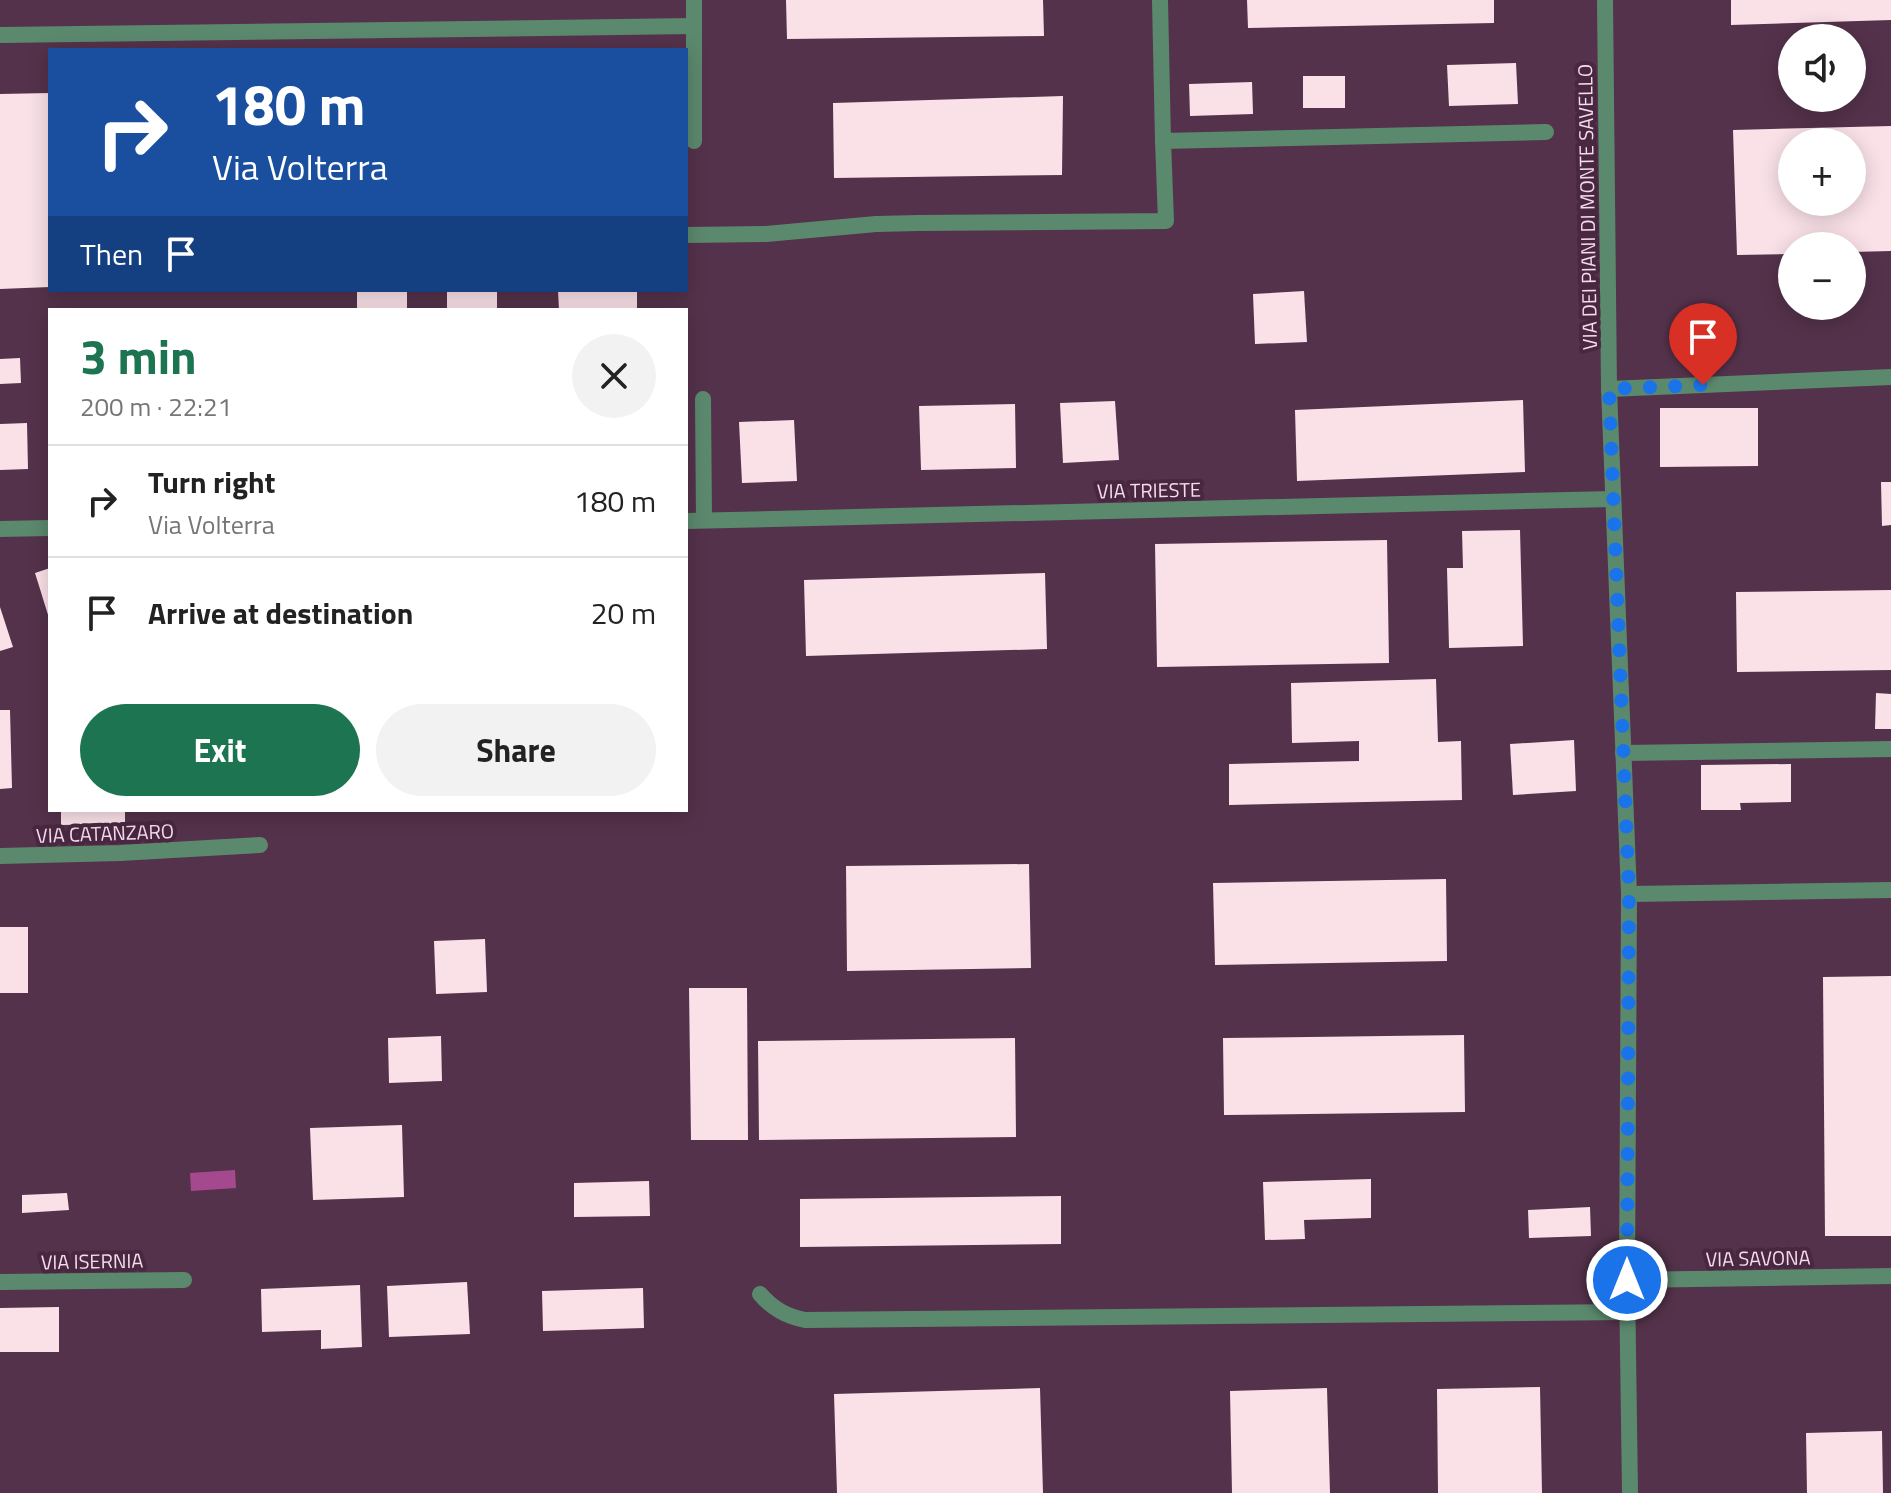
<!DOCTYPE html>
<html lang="en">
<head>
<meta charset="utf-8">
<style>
	:root { --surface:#fff; --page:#f2f2f2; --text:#222; --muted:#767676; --line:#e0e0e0; --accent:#1c7450 }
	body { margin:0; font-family:"Titillium Web",sans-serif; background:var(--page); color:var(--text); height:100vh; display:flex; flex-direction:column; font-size:30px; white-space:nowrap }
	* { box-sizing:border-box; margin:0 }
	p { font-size:26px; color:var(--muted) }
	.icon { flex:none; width:44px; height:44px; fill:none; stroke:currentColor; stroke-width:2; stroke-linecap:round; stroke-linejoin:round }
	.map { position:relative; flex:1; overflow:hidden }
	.side { position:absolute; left:48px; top:308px; width:640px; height:504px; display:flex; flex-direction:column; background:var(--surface); border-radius:0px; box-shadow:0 4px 20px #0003 }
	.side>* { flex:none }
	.top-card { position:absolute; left:48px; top:48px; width:640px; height:244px; border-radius:0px; box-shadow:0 4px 20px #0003; background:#1a4fa0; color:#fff; overflow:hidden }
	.buttons { position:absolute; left:1778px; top:24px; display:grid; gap:16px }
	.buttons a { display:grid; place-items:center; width:88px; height:88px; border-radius:50%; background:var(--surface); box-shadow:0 4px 20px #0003; font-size:40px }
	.pin { position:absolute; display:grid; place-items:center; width:68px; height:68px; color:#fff; margin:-82px -34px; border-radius:50% 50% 50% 0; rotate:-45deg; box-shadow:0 0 8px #0007 }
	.pin .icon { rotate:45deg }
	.me { position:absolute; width:88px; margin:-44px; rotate:0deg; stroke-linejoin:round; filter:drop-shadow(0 0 6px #0008) }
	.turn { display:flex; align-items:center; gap:28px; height:168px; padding:0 32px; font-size:36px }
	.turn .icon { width:104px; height:104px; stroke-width:2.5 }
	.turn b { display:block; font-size:56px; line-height:68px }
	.then { display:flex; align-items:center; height:76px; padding:0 32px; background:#0003; gap:16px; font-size:30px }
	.round { display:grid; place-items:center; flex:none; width:84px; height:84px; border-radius:42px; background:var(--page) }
	.head { display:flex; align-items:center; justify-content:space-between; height:136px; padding:0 32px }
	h1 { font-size:48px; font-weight:700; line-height:60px; color:var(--accent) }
	.primary-button { display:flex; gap:16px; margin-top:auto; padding:16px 32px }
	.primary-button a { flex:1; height:92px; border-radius:48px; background:var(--accent); color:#fff; font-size:32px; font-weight:700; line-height:92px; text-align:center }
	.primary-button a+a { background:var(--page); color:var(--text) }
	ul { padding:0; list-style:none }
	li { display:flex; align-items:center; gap:24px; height:112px; padding:0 32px; border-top:2px solid var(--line) }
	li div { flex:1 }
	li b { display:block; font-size:30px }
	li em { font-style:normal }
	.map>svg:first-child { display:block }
	.water { fill:#a5498f }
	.building { fill:#fae1e8; fill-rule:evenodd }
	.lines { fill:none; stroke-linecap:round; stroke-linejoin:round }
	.lane { stroke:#5b896e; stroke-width:16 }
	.street { stroke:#5b896e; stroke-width:16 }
	.route { stroke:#1a73e8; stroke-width:14; stroke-dasharray:0 25.2 }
	.labels { text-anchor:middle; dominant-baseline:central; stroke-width:8; stroke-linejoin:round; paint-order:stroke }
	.street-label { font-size:20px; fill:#f3dceb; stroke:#492740 }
</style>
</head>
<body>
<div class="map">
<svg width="1891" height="1493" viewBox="0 0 1891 1493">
	<rect width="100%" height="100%" fill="#54324b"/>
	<polygon class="water" points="235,1170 236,1188 191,1191 190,1173"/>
	<g class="building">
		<polygon points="786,0 1043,0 1044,36 787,39"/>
		<polygon points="1247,0 1494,0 1494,23 1248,28"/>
		<polygon points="1731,0 1891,0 1891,20 1731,25"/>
		<polygon points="1516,63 1518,104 1449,106 1447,65"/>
		<rect x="1303" y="76" width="42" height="32"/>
		<polygon points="1252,82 1253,114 1190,116 1189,84"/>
		<polygon points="50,93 50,287 0,289 0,94"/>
		<polygon points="1063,96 1062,175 834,178 833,103"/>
		<path d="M1891,126v125l-39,1v-6h-60v8l-55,1 -4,-125zM1792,142h60v60h-60z"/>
		<rect x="357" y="290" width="50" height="20"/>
		<rect x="447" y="290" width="50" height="20"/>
		<polygon points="558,290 637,290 637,310 559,310"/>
		<polygon points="1304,291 1307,342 1255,344 1253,294"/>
		<polygon points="20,358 21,383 0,384 0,359"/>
		<polygon points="1523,400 1525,472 1297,481 1295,410"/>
		<polygon points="1115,401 1119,460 1063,463 1060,403"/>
		<polygon points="1015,404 1016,468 921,470 919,406"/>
		<polygon points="1660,408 1758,408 1758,466 1660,467"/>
		<polygon points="794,420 797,481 742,483 739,422"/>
		<polygon points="27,423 28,469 0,470 0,424"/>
		<polygon points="1881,482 1891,482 1891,525 1882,526"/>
		<polygon points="1520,530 1523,646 1449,648 1447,568 1463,568 1462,531"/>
		<polygon points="1387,540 1389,663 1157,667 1155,544"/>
		<polygon points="50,568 50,618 49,618 35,573"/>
		<polygon points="1045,573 1047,649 806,656 804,580"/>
		<polygon points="1891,590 1891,670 1737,672 1736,592"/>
		<polygon points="0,607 13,647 0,651"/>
		<polygon points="1436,679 1438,742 1461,741 1462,800 1229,805 1229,764 1359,761 1359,741 1292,743 1291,683"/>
		<polygon points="1876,693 1891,694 1891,729 1875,729"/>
		<polygon points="0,710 10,710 12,788 0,789"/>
		<polygon points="1574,740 1576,791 1513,795 1510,744"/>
		<polygon points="1791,764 1791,802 1740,803 1741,810 1701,810 1701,765"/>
		<polygon points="61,810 125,810 125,824 61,825"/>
		<polygon points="1029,864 1031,968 847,971 846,866"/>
		<polygon points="1446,879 1447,961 1215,965 1213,883"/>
		<rect x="0" y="927" width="28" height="66"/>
		<polygon points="485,939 487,992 436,994 434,941"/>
		<polygon points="1891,976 1891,1236 1825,1236 1823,977"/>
		<polygon points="689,988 747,988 748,1140 691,1140"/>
		<polygon points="1464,1035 1465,1112 1224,1115 1223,1038"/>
		<polygon points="441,1036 442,1081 389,1083 388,1038"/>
		<polygon points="1015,1038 1016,1137 759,1140 758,1041"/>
		<polygon points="402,1125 404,1197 313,1200 310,1128"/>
		<polygon points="1371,1179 1371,1218 1304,1220 1305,1239 1265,1240 1263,1182"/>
		<polygon points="649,1181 650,1216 574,1217 574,1183"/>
		<polygon points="67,1193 69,1210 22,1213 22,1195"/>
		<polygon points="1061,1196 1061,1244 800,1247 800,1199"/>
		<polygon points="1590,1207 1591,1236 1529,1238 1528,1210"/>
		<polygon points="467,1282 470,1334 389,1337 387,1286"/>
		<polygon points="360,1285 362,1347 321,1349 321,1330 262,1332 261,1289"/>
		<polygon points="643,1288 644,1328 543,1331 542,1291"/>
		<polygon points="59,1307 59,1352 0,1352 0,1308"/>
		<polygon points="1540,1387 1542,1493 1438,1493 1437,1389"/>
		<polygon points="1040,1388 1043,1493 837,1493 834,1394"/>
		<polygon points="1327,1388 1330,1493 1232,1493 1230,1391"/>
		<polygon points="1882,1431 1883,1493 1807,1493 1806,1433"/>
	</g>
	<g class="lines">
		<g class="lane">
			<polyline points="1160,0 1163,141 1546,132"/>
			<polyline points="686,235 766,234 876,224 918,223 1166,221 1163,141"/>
			<polyline points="703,399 704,520"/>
		</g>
		<g class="street">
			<polyline points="694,0 694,141"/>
			<polyline points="1605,0 1609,389 1629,894 1627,1280 1630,1493"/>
			<polyline points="0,35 694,26"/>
			<polyline points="1609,389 1891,377"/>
			<polyline points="686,521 1613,499"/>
			<polyline points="0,529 50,528"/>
			<polyline points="1623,753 1891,749"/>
			<polyline points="0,856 120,853 260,845"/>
			<polyline points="1629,894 1891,890"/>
			<polyline points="1627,1280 1891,1276"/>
			<polyline points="0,1282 184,1280"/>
			<path d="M760,1294c13,15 26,22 45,26l822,-8"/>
		</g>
	</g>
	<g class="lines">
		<polyline class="route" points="1627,1280 1629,894 1609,389 1703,385"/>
	</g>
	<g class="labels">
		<g class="street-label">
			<text transform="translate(1587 207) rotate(-91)">VIA DEI PIANI DI MONTE SAVELLO</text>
			<text transform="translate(1149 490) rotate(-1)">VIA TRIESTE</text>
			<text transform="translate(105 833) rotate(-2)">VIA CATANZARO</text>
			<text transform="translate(1758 1258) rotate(-1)">VIA SAVONA</text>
			<text transform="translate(92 1261) rotate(-1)">VIA ISERNIA</text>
		</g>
	</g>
</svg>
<div class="buttons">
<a><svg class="icon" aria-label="sound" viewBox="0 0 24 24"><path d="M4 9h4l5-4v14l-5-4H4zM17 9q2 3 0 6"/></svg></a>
<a>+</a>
<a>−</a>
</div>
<div class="pin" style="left:1703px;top:385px;background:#d93025"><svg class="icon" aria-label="arrive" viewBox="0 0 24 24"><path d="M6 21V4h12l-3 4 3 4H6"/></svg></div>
<svg class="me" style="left:1627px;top:1280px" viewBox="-20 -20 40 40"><circle r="17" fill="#1a73e8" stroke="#fff" stroke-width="3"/><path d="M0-11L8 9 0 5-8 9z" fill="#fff"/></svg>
<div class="top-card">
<div class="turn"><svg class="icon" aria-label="right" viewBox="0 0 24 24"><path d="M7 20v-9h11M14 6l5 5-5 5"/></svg><div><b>180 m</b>Via Volterra</div></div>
<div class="then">Then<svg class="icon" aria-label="arrive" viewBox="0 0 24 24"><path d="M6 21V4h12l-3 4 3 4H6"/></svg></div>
</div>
<section class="side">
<div class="head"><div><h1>3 min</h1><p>200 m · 22:21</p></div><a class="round"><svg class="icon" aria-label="close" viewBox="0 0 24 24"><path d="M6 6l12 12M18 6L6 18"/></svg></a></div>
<ul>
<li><svg class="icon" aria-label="right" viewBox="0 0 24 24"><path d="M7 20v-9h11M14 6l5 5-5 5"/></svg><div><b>Turn right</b><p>Via Volterra</p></div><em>180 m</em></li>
<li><svg class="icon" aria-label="arrive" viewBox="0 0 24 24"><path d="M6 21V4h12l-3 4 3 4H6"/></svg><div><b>Arrive at destination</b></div><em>20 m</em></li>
</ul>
<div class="primary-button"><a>Exit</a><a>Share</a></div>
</section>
</div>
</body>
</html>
